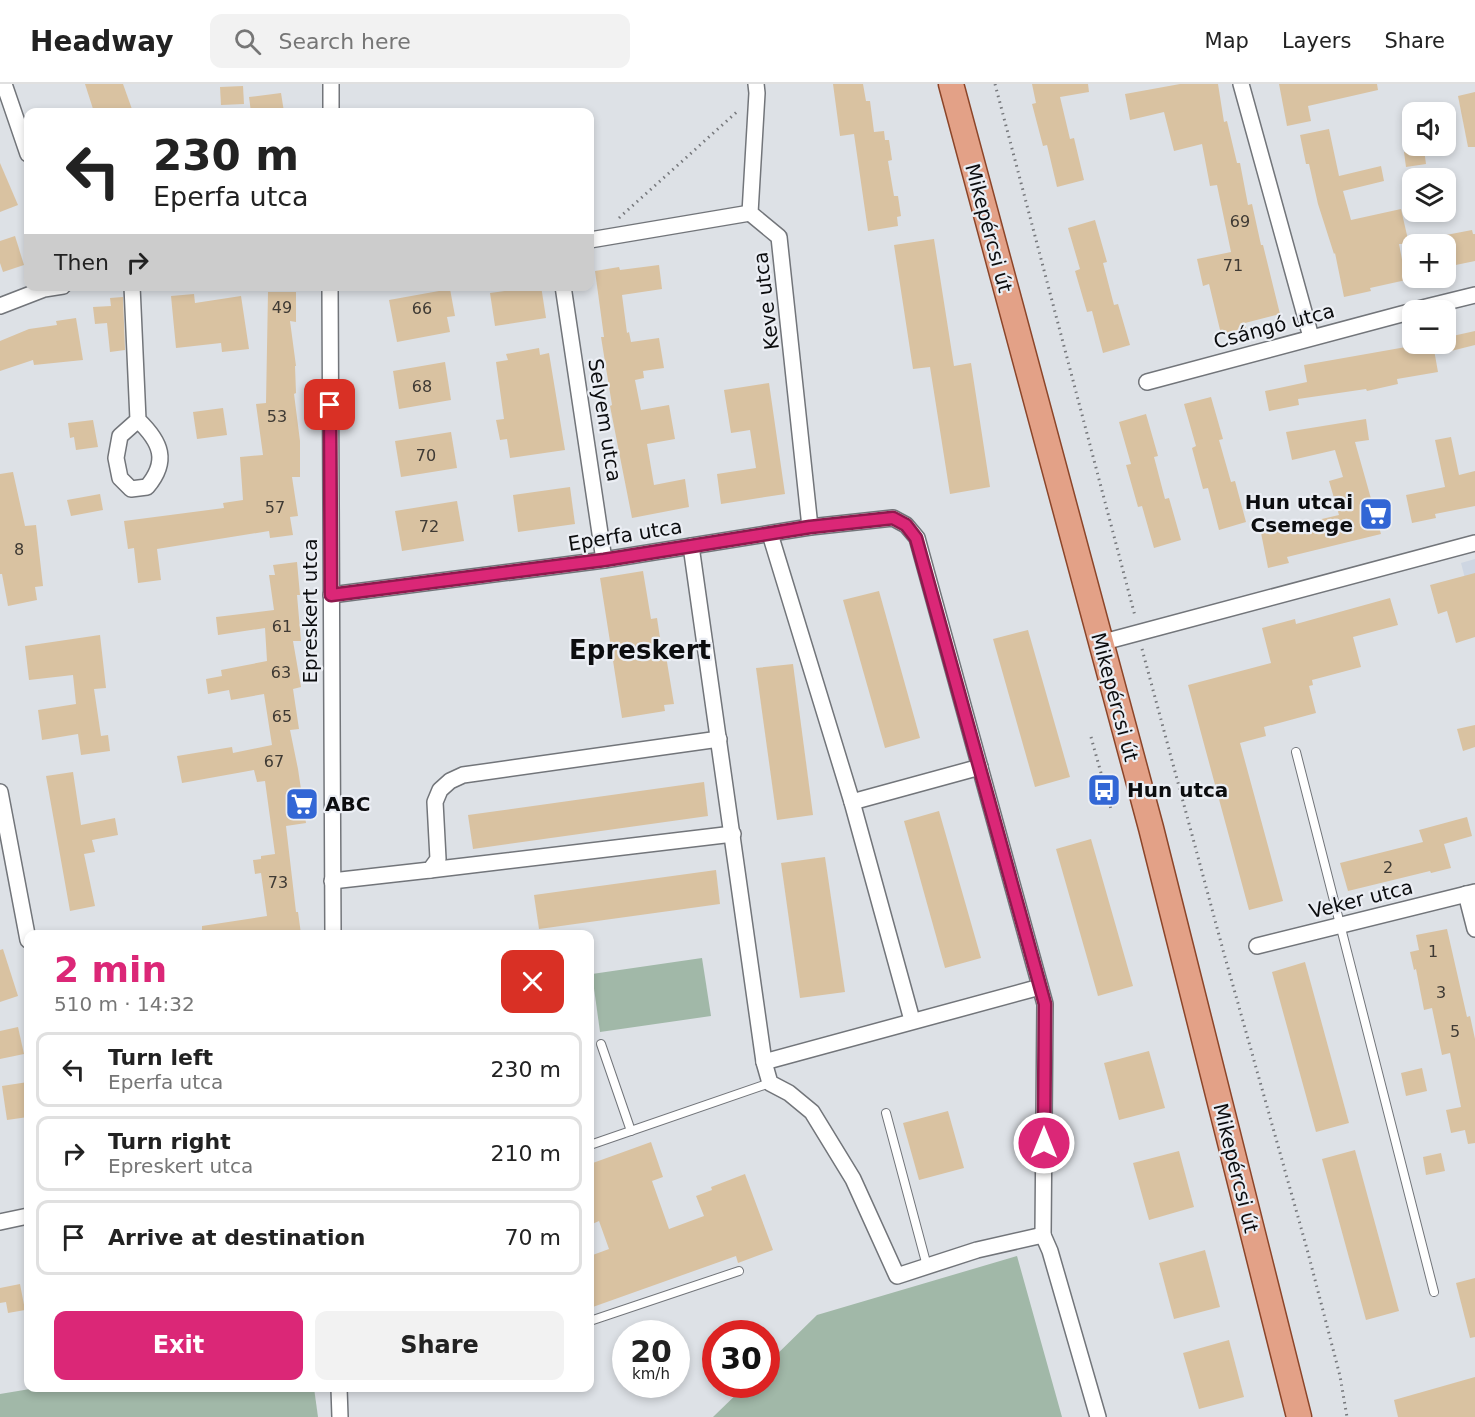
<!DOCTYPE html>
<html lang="en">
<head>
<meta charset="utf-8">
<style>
	:root { --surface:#fff; --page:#f2f2f2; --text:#222; --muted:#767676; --line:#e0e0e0; --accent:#db2777 }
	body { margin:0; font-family:"DejaVu Sans",sans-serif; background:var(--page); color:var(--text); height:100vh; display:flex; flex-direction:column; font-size:22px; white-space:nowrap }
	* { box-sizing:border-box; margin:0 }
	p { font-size:20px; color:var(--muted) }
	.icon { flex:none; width:33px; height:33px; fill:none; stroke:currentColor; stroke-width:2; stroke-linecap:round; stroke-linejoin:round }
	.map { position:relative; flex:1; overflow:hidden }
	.drawer { position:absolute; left:24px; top:846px; width:570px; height:462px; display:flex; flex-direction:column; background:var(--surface); border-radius:12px; box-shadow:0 3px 9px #0003 }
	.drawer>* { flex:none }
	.guide { position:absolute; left:24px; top:24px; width:570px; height:183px; border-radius:12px; box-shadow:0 3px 9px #0003; background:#fff; color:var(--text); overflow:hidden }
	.fabs { position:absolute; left:1402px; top:18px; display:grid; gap:12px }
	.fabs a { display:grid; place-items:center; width:54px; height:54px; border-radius:12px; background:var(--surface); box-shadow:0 3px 9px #0003; font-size:30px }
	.speed { position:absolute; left:612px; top:1236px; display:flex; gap:12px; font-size:30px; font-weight:700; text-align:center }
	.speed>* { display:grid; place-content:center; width:78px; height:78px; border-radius:50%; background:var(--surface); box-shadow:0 3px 9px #0003; line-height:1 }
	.speed small { font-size:15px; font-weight:400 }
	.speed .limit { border:9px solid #d22; background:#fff; color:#111 }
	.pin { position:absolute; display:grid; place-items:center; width:51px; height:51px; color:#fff; margin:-26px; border-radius:12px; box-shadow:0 3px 9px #0006 }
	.me { position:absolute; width:66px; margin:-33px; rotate:0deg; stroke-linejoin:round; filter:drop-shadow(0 0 4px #0008) }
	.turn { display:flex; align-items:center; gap:21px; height:126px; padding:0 30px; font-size:27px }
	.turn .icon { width:78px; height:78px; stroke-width:2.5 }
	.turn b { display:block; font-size:42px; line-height:51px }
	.then { display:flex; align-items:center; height:57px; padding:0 30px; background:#0003; gap:12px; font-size:22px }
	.round { display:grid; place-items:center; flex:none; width:63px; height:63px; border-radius:12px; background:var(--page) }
	.summary { display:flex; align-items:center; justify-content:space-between; height:102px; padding:0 30px }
	h1 { font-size:36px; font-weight:600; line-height:45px; color:var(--accent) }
	.action { display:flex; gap:12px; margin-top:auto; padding:12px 30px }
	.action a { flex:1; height:69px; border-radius:12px; background:var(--accent); color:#fff; font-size:24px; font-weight:600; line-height:69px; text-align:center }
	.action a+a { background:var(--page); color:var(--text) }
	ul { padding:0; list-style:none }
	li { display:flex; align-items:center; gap:18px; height:75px; margin:0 12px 9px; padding:0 18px; border:3px solid var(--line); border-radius:12px }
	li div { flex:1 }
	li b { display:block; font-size:22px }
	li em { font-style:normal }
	header { display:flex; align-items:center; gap:36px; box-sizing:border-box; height:84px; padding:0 30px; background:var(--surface); border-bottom:2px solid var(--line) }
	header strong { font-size:28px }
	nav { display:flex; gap:33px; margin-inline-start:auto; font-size:21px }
	.search { width:420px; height:54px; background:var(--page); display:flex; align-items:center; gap:15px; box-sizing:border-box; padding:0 21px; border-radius:12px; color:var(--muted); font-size:22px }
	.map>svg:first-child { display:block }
	.built { fill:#ced6e2 }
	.grass { fill:#a1b8a8 }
	.building { fill:#d9c2a1 }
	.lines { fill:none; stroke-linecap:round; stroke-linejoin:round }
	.lane-casing { stroke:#72757a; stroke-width:10 }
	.street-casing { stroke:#72757a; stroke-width:18 }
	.primary-casing { stroke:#8c4529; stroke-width:27 }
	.path { stroke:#76787c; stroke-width:3; stroke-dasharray:1.5 4.5; stroke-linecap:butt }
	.lane { stroke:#fff; stroke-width:8 }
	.street { stroke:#fff; stroke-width:15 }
	.primary { stroke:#e3a187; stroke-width:24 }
	.route-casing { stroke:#8e194d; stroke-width:15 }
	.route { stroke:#db2777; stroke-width:10 }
	.labels { text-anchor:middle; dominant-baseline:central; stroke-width:4.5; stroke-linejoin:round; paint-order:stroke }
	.number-label { font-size:16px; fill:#3f3a34 }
	.street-label { font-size:20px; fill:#0c0d0f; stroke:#ebeef4 }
	.poi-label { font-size:20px; font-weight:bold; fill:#0c0d0f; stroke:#ebeef4; text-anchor:start }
	.district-label { font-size:26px; font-weight:bold; fill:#0c0d0f; stroke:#ebeef4 }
</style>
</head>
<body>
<header>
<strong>Headway</strong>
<div class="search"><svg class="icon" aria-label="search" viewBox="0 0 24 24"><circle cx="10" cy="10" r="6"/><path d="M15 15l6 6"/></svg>Search here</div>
<nav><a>Map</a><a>Layers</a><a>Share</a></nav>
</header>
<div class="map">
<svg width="1475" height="1333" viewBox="0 0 1475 1333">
	<rect width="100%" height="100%" fill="#dde1e6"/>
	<polygon class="built" points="1475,475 1475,532 1461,479"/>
	<g class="grass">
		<polygon points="702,874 711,932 600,948 592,890"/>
		<polygon points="1017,1172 1062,1333 713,1333 746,1301 766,1300 767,1280 817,1231"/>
		<polygon points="36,1304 314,1304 318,1333 0,1333 0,1310"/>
	</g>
	<g class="building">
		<polygon points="85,0 123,0 133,28 94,28"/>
		<polygon points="833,0 863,0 866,17 870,17 874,48 884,47 885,56 889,56 892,76 888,77 894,112 898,112 901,132 897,133 898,142 868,147 854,50 840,52"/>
		<polygon points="1032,0 1088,0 1089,8 1060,13 1070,55 1074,54 1084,96 1057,103 1047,61 1043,62 1032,20 1036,19"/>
		<polygon points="1180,0 1218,0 1224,38 1227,37 1237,79 1240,79 1248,121 1252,120 1261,161 1263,161 1280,230 1245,239 1246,244 1221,250 1209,200 1203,202 1197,175 1231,168 1217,101 1210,102 1202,60 1174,67 1164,28 1130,36 1125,10"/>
		<polygon points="1279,0 1377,0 1378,6 1308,22 1311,37 1287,42"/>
		<polygon points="243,2 244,20 221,21 220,3"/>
		<polygon points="1475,8 1475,63 1468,63 1458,12"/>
		<polygon points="281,9 284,28 251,28 249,13"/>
		<polygon points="1329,45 1339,92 1381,82 1384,97 1343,107 1351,136 1401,125 1409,160 1399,160 1406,196 1370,204 1371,207 1344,213 1335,169 1334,170 1318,120 1309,80 1306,80 1300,51"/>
		<polygon points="1424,65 1426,80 1406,83 1404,68"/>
		<polygon points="0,79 18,121 0,128"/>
		<polygon points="1095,136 1107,178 1103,179 1114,221 1118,220 1130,261 1103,269 1092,227 1087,228 1075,187 1080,185 1068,144"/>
		<polygon points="1472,146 1473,150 1475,150 1475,177 1446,183 1446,151"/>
		<polygon points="15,152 24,181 3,188 0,179 0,157"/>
		<polygon points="934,155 954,282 971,279 990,403 950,410 930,283 913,285 894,161"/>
		<polygon points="659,181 662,205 622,211 627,249 629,248 631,258 659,254 664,284 643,287 644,294 635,296 641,326 669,321 675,355 647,360 654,401 685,395 689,423 632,434 610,322 612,321 601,253 604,253 595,187 619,183 620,186"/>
		<polygon points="541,202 546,234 495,242 490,209"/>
		<polygon points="450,205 455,232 447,233 450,248 397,258 389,216"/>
		<polygon points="268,208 296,208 296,238 290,237 296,282 295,282 296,309 294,310 300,357 300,393 292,393 298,432 290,433 293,451 270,454 269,447 157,465 161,496 138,499 134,464 128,465 124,437 224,424 223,419 243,416 240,373 263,371 256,320 266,319"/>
		<polygon points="194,210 195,219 241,212 249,265 222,268 221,259 176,264 171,212"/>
		<polygon points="123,213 125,266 110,268 107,239 95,240 93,223 111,222 110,214"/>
		<polygon points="76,234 83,276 34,281 33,276 0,287 0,257 29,245 57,241 56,237"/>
		<polygon points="1475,247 1475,261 1451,267 1448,253"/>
		<polygon points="1423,260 1433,260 1438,288 1397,295 1398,300 1367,307 1366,305 1298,315 1299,321 1269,327 1265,307 1307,298 1304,281"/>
		<polygon points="539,264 540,271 549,269 565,366 510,374 507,355 500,356 496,336 504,335 496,278 508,276 506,270"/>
		<polygon points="445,278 451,316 399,325 393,287"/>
		<polygon points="769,299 785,410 721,420 717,390 756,384 750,346 731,349 724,306"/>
		<polygon points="1211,313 1223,355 1219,356 1231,398 1235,397 1246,438 1219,446 1208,404 1203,405 1192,364 1196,362 1184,320"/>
		<polygon points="223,324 227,351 197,355 193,328"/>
		<polygon points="1146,330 1158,372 1154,373 1165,415 1169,414 1181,456 1154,464 1142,422 1138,423 1126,381 1131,380 1119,338"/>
		<polygon points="1366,335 1369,356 1355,358 1381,450 1287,473 1289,479 1268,484 1261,449 1339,431 1329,397 1343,393 1335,366 1292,376 1286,348"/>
		<polygon points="93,336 98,363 76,366 74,353 70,354 68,339"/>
		<polygon points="451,348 457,384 401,393 395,357"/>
		<polygon points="1451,353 1459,391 1475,387 1475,422 1435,430 1436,434 1412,439 1406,411 1445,403 1435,356"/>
		<polygon points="13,388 25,442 36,441 43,502 35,503 37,516 8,522 2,490 0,490 0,390"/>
		<polygon points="570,403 575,440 518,448 513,411"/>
		<polygon points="100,410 103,426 71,432 67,416"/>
		<polygon points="457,417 464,457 402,467 395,427"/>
		<polygon points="297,478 300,511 297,511 301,557 293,557 301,603 293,605 299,645 290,646 298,685 306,739 286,742 296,828 298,828 301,850 202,850 202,842 267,832 261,789 255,790 253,776 261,775 261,772 275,770 265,697 257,698 254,686 182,699 177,672 232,663 233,669 272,661 264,610 231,616 229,606 208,610 206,595 222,592 221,586 267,577 265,544 218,551 216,533 274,526 269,491 275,491 273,481"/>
		<polygon points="643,487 651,535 657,534 662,567 665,566 674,620 664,621 665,627 622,634 600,494"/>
		<polygon points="1475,489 1475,553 1456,559 1447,527 1438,530 1430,501"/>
		<polygon points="879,507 920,654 885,664 843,516"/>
		<polygon points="1390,514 1398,541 1353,553 1361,583 1312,596 1313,601 1309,602 1316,629 1264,643 1266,652 1240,659 1283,817 1249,826 1188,601 1271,579 1262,544 1295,535 1296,540"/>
		<polygon points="1028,546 1070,693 1035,703 993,555"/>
		<polygon points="100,551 106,604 94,605 101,652 108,651 110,667 81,671 78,650 42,656 38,626 76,620 73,591 29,596 25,562"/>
		<polygon points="793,580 813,731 777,736 756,584"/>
		<polygon points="1475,641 1475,663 1463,667 1457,645"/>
		<polygon points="73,688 81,741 115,734 118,751 92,756 95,768 84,770 95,822 70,827 46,692"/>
		<polygon points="704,698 708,732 473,765 468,731"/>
		<polygon points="939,727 981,874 945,884 904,737"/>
		<polygon points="1467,733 1472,752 1444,760 1451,784 1431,789 1430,787 1348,807 1340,779 1423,758 1419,746"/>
		<polygon points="1091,755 1133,902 1098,912 1056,765"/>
		<polygon points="825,773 845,908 800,914 781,779"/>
		<polygon points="716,786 720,820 539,845 534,811"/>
		<polygon points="1447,845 1467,933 1470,932 1475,955 1475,1059 1468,1060 1465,1046 1451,1049 1446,1026 1461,1023 1450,969 1442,971 1432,924 1424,926 1416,885 1414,886 1410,868 1419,866 1416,851"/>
		<polygon points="3,865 18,912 0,918 0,866"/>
		<polygon points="1305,878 1349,1039 1316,1048 1272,888"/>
		<polygon points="18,943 24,970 0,975 0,947"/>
		<polygon points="1149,967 1165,1024 1119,1036 1104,979"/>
		<polygon points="1422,984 1427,1007 1406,1012 1401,989"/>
		<polygon points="28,998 28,1033 7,1036 2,1002"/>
		<polygon points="948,1027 964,1084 919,1096 903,1039"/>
		<polygon points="651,1058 663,1093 652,1097 669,1145 704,1132 696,1112 712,1106 711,1103 745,1090 773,1166 738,1179 736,1172 590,1224 590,1172 609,1165 599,1137 590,1141 590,1080"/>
		<polygon points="1355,1066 1399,1227 1366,1236 1322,1075"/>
		<polygon points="1179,1067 1194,1123 1149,1136 1133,1079"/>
		<polygon points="1441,1069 1445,1087 1426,1091 1423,1073"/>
		<polygon points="1205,1166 1220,1223 1174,1235 1159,1179"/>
		<polygon points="1475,1194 1475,1253 1470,1254 1456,1199"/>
		<polygon points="20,1200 25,1226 8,1229 6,1218 0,1219 0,1204"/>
		<polygon points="1229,1256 1244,1313 1199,1325 1183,1269"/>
		<polygon points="1475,1293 1475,1333 1398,1333 1394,1316"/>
	</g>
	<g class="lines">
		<defs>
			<g id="lane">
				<polyline points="1296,668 1434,1208"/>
				<polyline points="601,960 631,1047"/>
				<polyline points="886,1029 927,1182"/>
				<polyline points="590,1061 770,999"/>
				<polyline points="590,1237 739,1187"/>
			</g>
			<g id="street">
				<polyline points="4,0 28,70"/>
				<polyline points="756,0 757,9 750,129 779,153 810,443"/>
				<polyline points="1241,0 1311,253"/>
				<polyline points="331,28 331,0"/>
				<polyline points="590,156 750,129"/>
				<path d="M132,202l6,134c23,22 31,41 9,67l-16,2 -11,-11 -4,-20 4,-22 18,-16"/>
				<polyline points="330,202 333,850"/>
				<polyline points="563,202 604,476"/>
				<polyline points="0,222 44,205 63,202"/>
				<polyline points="1414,226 1475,211"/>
				<polyline points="1147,298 1413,227"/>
				<polyline points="770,450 852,718 912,936"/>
				<polyline points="691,462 764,978 770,999 789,1009 812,1028 853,1095 897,1192 977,1166 1043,1151 1050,1167 1098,1333"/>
				<polyline points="331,511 604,476 810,443 893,434 906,441 917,454 1045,920 1043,1151"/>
				<polyline points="1100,559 1475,459"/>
				<polyline points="0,708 28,856"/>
				<polyline points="852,718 980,683"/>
				<polyline points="430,786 733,750"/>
				<polyline points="332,797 430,786 438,775 435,718 440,706 450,697 463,691 719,655"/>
				<polyline points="1466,810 1475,845"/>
				<polyline points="1257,862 1475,808"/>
				<polyline points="764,978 1040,903"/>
				<polyline points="0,1138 28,1132"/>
				<polyline points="339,1304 340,1333"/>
			</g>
			<polyline id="primary" points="951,0 1151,744 1299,1333"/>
		</defs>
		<use href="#lane" class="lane-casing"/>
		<use href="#street" class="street-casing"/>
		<use href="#primary" class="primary-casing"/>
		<g class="path">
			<polyline points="995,0 1135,532"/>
			<polyline points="619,134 739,26"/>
			<polyline points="1142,565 1223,866 1307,1165 1340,1292 1347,1333"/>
			<polyline points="1091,653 1111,725"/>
		</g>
		<use href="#lane" class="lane"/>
		<use href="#street" class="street"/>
		<use href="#primary" class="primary"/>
	</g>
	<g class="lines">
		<defs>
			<polyline id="route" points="330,321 331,511 604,476 810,443 893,434 906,441 916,454 1045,920 1044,1059"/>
		</defs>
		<use href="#route" class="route-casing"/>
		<use href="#route" class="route"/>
	</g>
	<defs>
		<symbol id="supermarket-square" viewBox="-11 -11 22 22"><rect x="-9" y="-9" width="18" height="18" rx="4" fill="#3266d5" stroke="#ebeef4"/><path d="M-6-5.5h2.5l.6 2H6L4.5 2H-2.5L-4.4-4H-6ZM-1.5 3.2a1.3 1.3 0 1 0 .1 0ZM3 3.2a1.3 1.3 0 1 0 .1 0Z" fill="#fff"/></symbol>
		<symbol id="bus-square" viewBox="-11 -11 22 22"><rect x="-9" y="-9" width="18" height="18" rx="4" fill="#3266d5" stroke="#ebeef4"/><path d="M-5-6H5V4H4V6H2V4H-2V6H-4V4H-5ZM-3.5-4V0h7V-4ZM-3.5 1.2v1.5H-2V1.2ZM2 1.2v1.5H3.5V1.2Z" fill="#fff"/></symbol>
	</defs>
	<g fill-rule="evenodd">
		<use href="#supermarket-square" x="1357" y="411" width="38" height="38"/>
		<use href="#bus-square" x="1085" y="687" width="38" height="38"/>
		<use href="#supermarket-square" x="283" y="701" width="38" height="38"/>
	</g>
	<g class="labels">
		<g class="number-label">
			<text x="1240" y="137">69</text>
			<text x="1233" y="181">71</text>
			<text x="282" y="223">49</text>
			<text x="422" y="224">66</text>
			<text x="422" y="302">68</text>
			<text x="277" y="332">53</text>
			<text x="426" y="371">70</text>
			<text x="275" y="423">57</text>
			<text x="429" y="442">72</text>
			<text x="19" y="465">8</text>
			<text x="282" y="542">61</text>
			<text x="281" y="588">63</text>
			<text x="282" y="632">65</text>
			<text x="274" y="677">67</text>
			<text x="1388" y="783">2</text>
			<text x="278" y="798">73</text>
			<text x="1433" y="867">1</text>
			<text x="1441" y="908">3</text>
			<text x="1455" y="947">5</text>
		</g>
		<g class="street-label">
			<text transform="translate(989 144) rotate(75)">Mikepércsi út</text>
			<text transform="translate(766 217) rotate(-97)">Keve utca</text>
			<text transform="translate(1274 242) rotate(-15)">Csángó utca</text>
			<text transform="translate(605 336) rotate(81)">Selyem utca</text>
			<text transform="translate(625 451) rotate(-9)">Eperfa utca</text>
			<text transform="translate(310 527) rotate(-90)">Epreskert utca</text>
			<text transform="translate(1115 613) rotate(75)">Mikepércsi út</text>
			<text transform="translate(1361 815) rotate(-14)">Veker utca</text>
			<text transform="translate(1236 1084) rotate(76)">Mikepércsi út</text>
		</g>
		<g class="poi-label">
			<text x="1353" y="418" text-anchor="end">Hun utcai<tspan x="1353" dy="23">Csemege</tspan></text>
			<text x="1127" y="706">Hun utca</text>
			<text x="325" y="720">ABC</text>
		</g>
		<g class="district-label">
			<text x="640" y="566">Epreskert</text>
		</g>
	</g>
</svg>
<div class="fabs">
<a><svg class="icon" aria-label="sound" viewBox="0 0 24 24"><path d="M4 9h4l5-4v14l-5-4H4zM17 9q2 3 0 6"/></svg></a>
<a><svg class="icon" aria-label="layers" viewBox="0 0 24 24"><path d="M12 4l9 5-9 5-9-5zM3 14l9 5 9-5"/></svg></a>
<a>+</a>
<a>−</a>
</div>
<div class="speed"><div>20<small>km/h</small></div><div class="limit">30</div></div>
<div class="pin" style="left:330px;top:321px;background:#d93025"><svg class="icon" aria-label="arrive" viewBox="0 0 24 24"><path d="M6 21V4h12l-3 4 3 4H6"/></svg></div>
<svg class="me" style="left:1044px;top:1059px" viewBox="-20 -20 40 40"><circle r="17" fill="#db2777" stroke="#fff" stroke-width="3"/><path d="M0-11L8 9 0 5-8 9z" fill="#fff"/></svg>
<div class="guide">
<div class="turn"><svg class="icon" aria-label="left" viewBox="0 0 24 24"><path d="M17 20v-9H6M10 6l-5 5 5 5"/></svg><div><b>230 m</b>Eperfa utca</div></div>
<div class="then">Then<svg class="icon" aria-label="right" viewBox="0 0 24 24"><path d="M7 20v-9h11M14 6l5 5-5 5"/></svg></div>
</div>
<section class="drawer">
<div class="summary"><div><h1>2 min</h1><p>510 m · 14:32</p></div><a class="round" style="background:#d93025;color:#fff"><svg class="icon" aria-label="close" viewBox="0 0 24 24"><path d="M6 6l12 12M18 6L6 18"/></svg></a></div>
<ul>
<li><svg class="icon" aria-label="left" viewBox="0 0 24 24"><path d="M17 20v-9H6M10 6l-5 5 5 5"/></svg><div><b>Turn left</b><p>Eperfa utca</p></div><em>230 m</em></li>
<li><svg class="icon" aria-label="right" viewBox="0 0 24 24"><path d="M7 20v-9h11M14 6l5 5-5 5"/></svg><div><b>Turn right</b><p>Epreskert utca</p></div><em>210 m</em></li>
<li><svg class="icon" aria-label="arrive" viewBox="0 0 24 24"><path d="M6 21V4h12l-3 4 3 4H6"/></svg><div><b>Arrive at destination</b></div><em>70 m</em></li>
</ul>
<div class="action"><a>Exit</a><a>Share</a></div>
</section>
</div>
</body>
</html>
